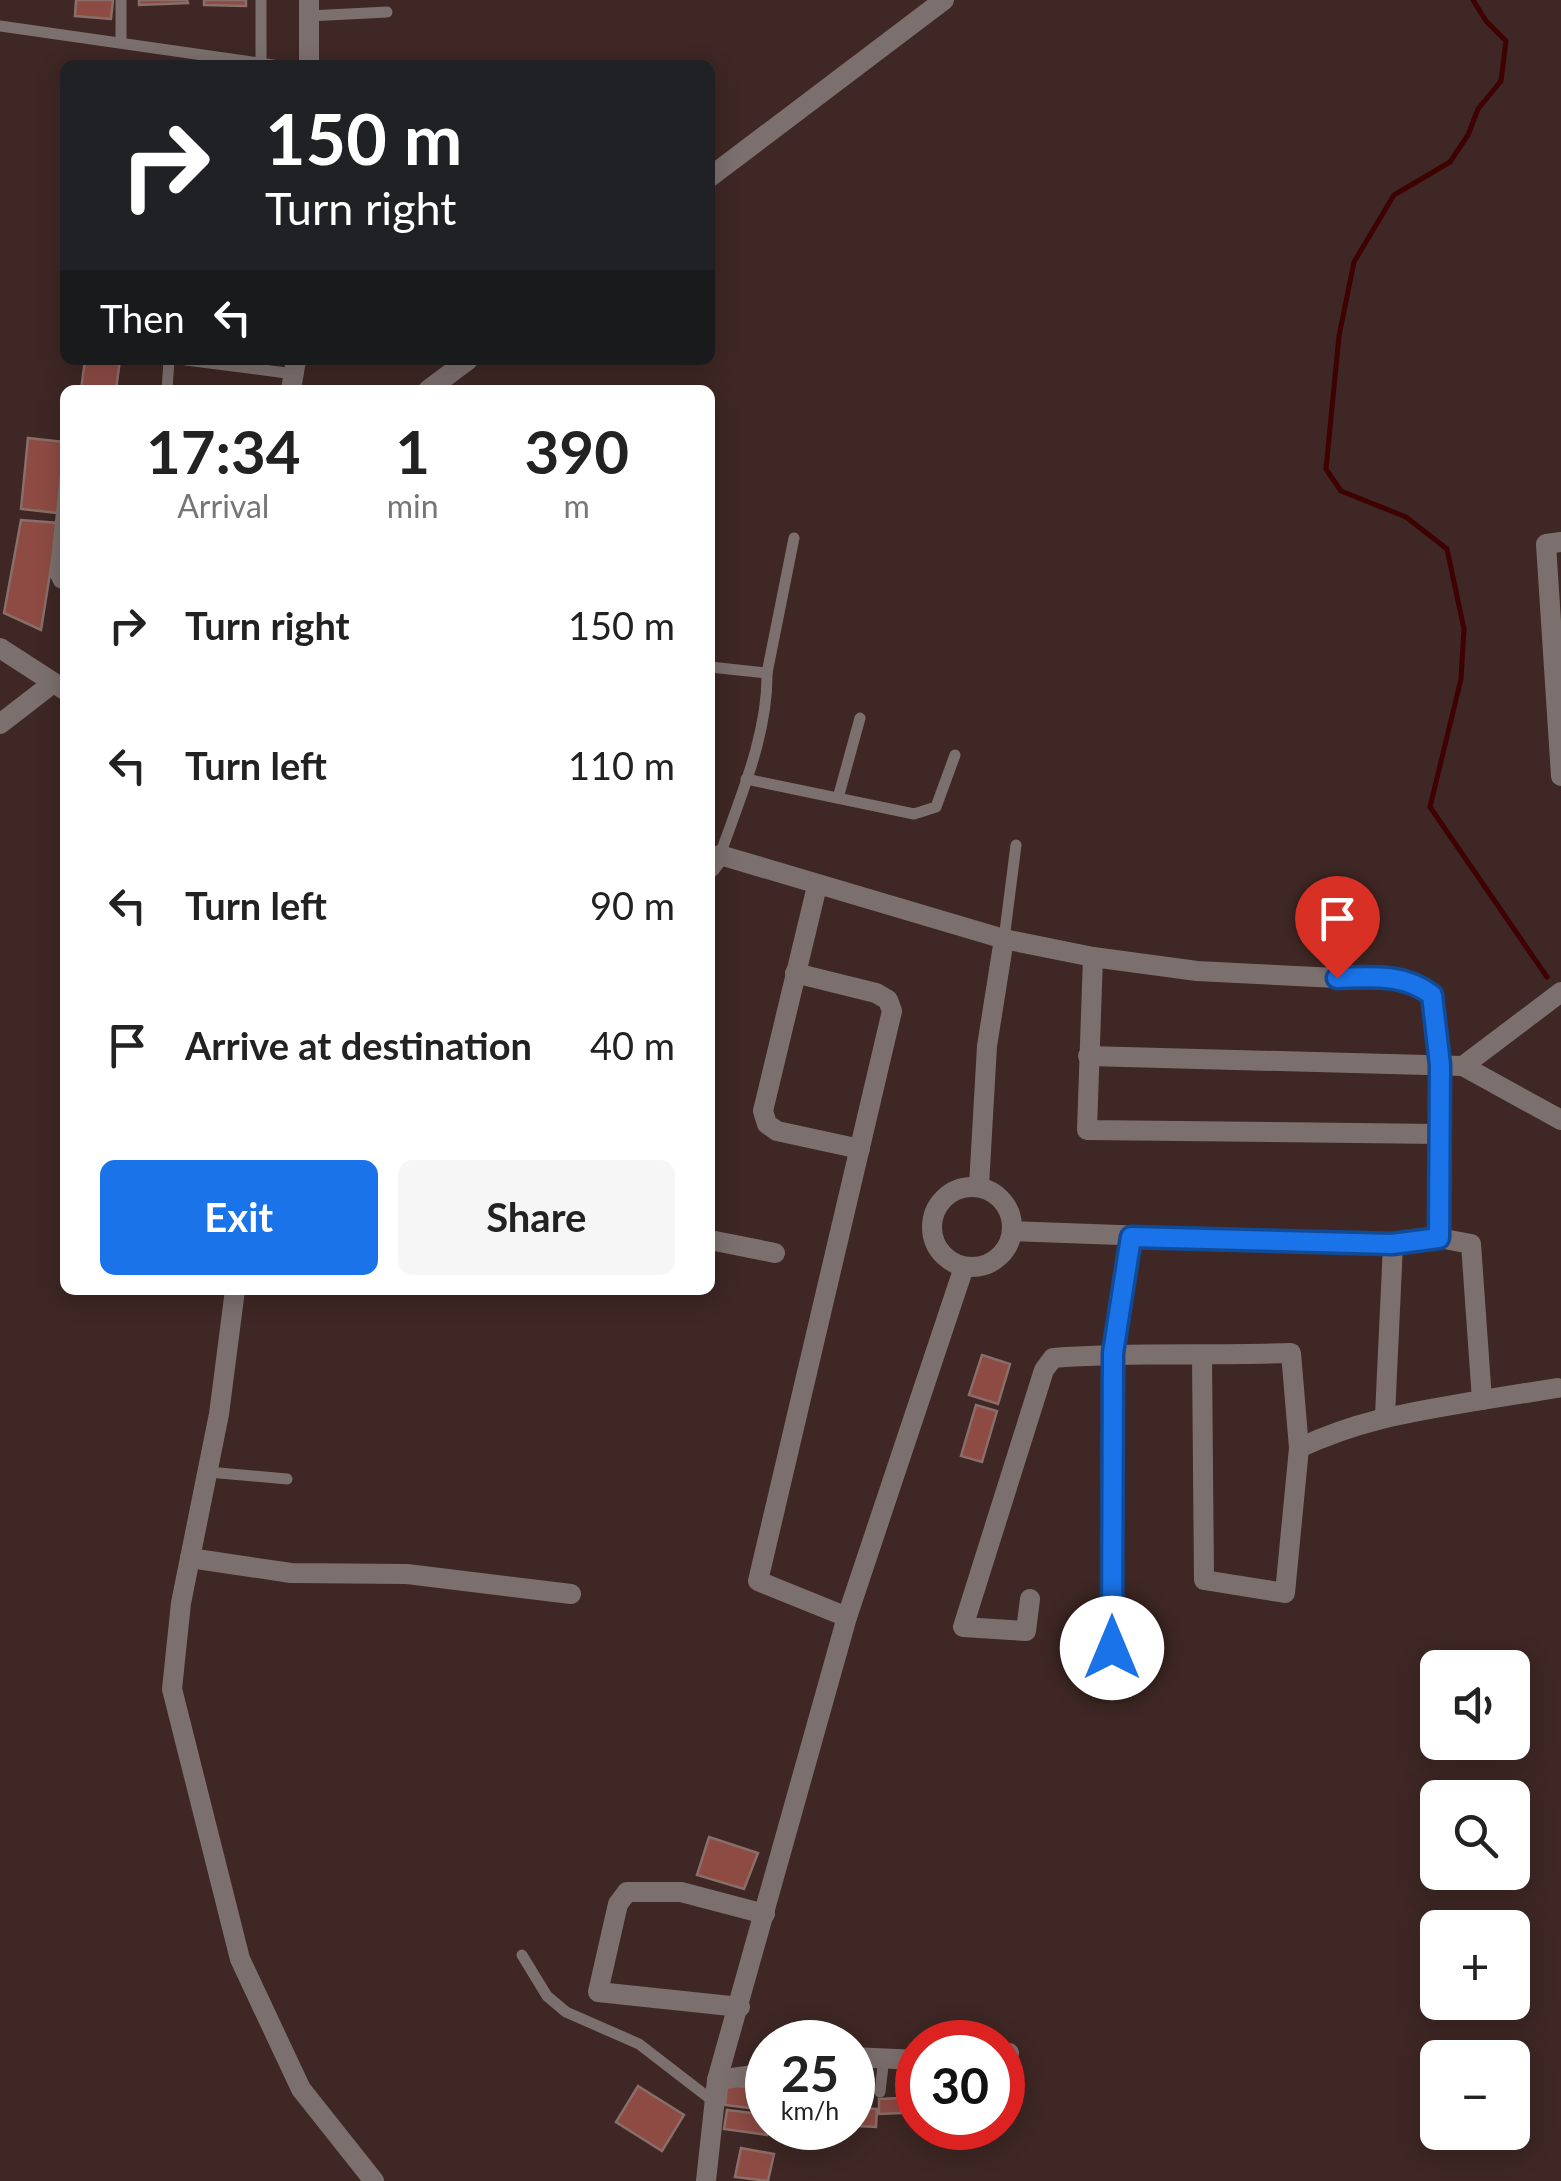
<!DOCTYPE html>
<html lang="en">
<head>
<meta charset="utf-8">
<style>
	:root { --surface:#fff; --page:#f6f6f6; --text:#222; --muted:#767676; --accent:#1a73e8 }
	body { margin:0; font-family:Lato,sans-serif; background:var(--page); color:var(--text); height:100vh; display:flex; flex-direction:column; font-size:38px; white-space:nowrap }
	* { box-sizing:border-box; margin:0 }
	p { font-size:32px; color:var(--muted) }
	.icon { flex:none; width:55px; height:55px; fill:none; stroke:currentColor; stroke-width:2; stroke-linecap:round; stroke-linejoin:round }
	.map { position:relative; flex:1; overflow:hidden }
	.details { position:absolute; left:60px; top:385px; width:655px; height:910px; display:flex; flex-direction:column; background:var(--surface); border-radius:15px; box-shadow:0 5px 25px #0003 }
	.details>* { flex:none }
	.guide { position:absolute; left:60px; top:60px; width:655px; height:305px; border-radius:15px; box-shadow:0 5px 25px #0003; background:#202124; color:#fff; overflow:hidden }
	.tools { position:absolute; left:1420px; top:1650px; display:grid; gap:20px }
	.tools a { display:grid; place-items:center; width:110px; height:110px; border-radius:15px; background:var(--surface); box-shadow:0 5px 25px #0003; font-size:50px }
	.speed { position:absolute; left:745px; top:2020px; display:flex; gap:20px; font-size:50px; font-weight:700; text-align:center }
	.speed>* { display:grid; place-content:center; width:130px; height:130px; border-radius:50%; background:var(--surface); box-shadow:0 5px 25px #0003; line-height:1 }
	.speed small { font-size:25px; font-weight:400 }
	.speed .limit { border:15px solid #d22; background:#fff; color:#111 }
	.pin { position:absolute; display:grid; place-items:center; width:85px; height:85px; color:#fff; margin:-102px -42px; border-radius:50% 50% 50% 0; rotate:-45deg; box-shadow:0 0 10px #0007 }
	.pin .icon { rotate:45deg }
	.me { position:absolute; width:110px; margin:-55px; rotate:0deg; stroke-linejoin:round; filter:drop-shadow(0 0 8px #0008) }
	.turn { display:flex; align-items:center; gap:35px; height:210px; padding:0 40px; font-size:45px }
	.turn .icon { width:130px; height:130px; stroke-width:2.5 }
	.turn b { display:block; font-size:70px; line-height:85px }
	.then { display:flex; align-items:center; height:95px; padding:0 40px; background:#0003; gap:20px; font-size:38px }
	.eta { display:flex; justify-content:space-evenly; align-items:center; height:170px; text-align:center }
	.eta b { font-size:60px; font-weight:700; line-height:70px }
	.button { display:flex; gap:20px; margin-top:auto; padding:20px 40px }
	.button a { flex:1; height:115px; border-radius:15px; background:var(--accent); color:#fff; font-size:40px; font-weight:700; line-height:115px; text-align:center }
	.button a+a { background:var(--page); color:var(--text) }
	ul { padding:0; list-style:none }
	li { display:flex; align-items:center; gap:30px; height:140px; padding:0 40px }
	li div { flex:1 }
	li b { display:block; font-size:38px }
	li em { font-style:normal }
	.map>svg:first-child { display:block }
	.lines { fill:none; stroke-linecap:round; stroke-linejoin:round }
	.stream { stroke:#3d0201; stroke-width:5 }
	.building { fill:#8d4b43; stroke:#896e69; stroke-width:2.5 }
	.lane { stroke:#7c706e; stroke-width:11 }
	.street { stroke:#7c706e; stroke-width:20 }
	.route-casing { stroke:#114b97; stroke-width:25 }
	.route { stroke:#1a73e8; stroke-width:18 }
</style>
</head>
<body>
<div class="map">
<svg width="1561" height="2181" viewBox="0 0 1561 2181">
	<rect width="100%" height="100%" fill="#3e2724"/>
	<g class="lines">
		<polyline class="stream" points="1473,0 1486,21 1506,41 1501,81 1478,109 1468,135 1450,162 1394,195 1354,262 1339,336 1326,469 1341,491 1406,517 1447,549 1464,629 1461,679 1430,807 1547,977"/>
	</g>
	<g class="building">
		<polygon points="76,0 113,0 111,19 75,16"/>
		<polygon points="139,0 187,0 188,3 139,5"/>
		<polygon points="204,0 246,0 246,6 204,5"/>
		<polygon points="85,360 120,360 116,390 81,390"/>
		<polygon points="28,438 65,442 58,513 21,509"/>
		<polygon points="21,520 58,523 41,630 4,613"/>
		<polygon points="982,1355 1010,1364 998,1404 969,1395"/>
		<polygon points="976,1405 997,1411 982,1462 961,1456"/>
		<polygon points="709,1837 758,1853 744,1889 697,1875"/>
		<polygon points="727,2085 768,2089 766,2110 725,2105"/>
		<polygon points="638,2086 684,2115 662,2151 616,2122"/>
		<polygon points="901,2098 901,2113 879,2114 879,2099"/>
		<polygon points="858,2108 877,2109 876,2127 857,2126"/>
		<polygon points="727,2110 768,2115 767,2135 724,2129"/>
		<polygon points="741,2148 774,2154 768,2181 735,2177"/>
	</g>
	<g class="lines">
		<g class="lane">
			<polyline points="121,0 121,42"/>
			<polyline points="309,16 387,12"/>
			<polyline points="0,26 273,65"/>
			<polyline points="261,64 261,0"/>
			<polyline points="186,360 294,374"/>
			<polyline points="167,390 169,360"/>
			<polyline points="65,478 55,574 59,582 65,585"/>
			<path d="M710,667l57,6c1,61 -27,125 -47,182"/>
			<polyline points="767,673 794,538"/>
			<polyline points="746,779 914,814 936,807 955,755"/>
			<polyline points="838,798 860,718"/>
			<polyline points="1004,939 1016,845"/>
			<polyline points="208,1472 287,1479"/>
			<polyline points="522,1955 547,1996 566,2012 639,2044 713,2101"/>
			<polyline points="880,2092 884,2057"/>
			<polyline points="786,2134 787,2128"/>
		</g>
		<g class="street">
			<polyline points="309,0 309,65"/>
			<polyline points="710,177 944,0"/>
			<polyline points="291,390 296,360"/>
			<polyline points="428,390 468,360"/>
			<polyline points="1561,542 1546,544 1561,776"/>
			<polyline points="0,648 65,690"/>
			<polyline points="0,724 53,683"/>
			<path d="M710,868l10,-13 284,84 89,18 104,14 140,7 58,-1 24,8 12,10 10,70 -2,173 32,6 11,156c-69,12 -118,18 -183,48"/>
			<polyline points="817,886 763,1111 767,1124 777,1131 860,1149"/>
			<polyline points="1093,957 1087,1130 1440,1134"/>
			<polyline points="795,973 876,993 888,1000 892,1011 758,1581 847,1617"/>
			<polyline points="1088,1056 1463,1066 1561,1120"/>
			<polyline points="1463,1066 1561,992"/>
			<polyline points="979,1186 987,1046 1004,939"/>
			<circle cx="972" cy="1227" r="40"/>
			<polyline points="1012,1231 1393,1245 1439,1238"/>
			<polyline points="710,1240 775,1253"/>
			<polyline points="235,1290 219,1414 181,1603 172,1689 240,1959 301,2089 374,2181"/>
			<polyline points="1482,1400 1557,1388"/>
			<polyline points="1385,1416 1393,1245"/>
			<polyline points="190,1558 291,1573 407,1574 571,1594"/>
			<path d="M1030,1599l-4,32 -63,-4 81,-257 9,-12c79,-6 158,-2 238,-5l8,95 -14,145 -81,-13 -2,-223"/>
			<polyline points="1111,1648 1113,1353 1131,1237"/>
			<polyline points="740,2007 598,1992 618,1904 627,1892 681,1892 765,1914"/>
			<polyline points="1002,2054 1009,2053"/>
			<polyline points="852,2057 918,2060"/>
			<polyline points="717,2080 768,2073"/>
			<polyline points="706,2181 717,2080 847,1617 964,1267"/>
		</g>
	</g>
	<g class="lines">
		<defs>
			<path id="route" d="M1112,1648l1,-295 18,-116 261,7 47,-6 1,-173 -8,-70c-29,-22 -61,-18 -95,-17"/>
		</defs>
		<use href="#route" class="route-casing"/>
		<use href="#route" class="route"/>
	</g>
</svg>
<div class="tools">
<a><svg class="icon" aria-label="sound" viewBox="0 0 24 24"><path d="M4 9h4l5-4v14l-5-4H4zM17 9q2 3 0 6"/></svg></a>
<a><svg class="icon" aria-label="search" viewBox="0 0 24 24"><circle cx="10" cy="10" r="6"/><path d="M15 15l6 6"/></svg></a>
<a>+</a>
<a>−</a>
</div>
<div class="speed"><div>25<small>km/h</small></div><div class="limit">30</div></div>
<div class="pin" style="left:1337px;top:978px;background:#d93025"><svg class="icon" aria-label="arrive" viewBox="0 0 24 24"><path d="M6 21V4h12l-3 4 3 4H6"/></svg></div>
<svg class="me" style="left:1112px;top:1648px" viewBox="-20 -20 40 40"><circle r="19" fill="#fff"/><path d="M0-13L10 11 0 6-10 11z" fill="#1a73e8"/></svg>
<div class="guide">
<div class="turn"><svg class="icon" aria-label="right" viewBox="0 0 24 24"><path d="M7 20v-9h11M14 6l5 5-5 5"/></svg><div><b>150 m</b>Turn right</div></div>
<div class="then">Then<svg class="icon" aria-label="left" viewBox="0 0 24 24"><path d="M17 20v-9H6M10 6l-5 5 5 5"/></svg></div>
</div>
<section class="details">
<div class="eta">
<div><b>17:34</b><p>Arrival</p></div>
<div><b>1</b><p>min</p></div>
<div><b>390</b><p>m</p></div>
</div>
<ul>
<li><svg class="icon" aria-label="right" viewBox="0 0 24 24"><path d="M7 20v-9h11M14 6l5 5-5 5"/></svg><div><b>Turn right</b></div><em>150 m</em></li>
<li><svg class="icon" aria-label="left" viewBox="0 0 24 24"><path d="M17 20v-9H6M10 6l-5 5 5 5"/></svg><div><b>Turn left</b></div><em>110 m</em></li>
<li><svg class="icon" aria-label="left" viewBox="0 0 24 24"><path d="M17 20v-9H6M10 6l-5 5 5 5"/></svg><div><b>Turn left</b></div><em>90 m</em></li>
<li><svg class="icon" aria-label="arrive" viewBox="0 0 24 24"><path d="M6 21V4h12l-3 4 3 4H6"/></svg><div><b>Arrive at destination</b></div><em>40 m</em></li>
</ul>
<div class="button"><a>Exit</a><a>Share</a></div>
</section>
</div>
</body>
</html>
